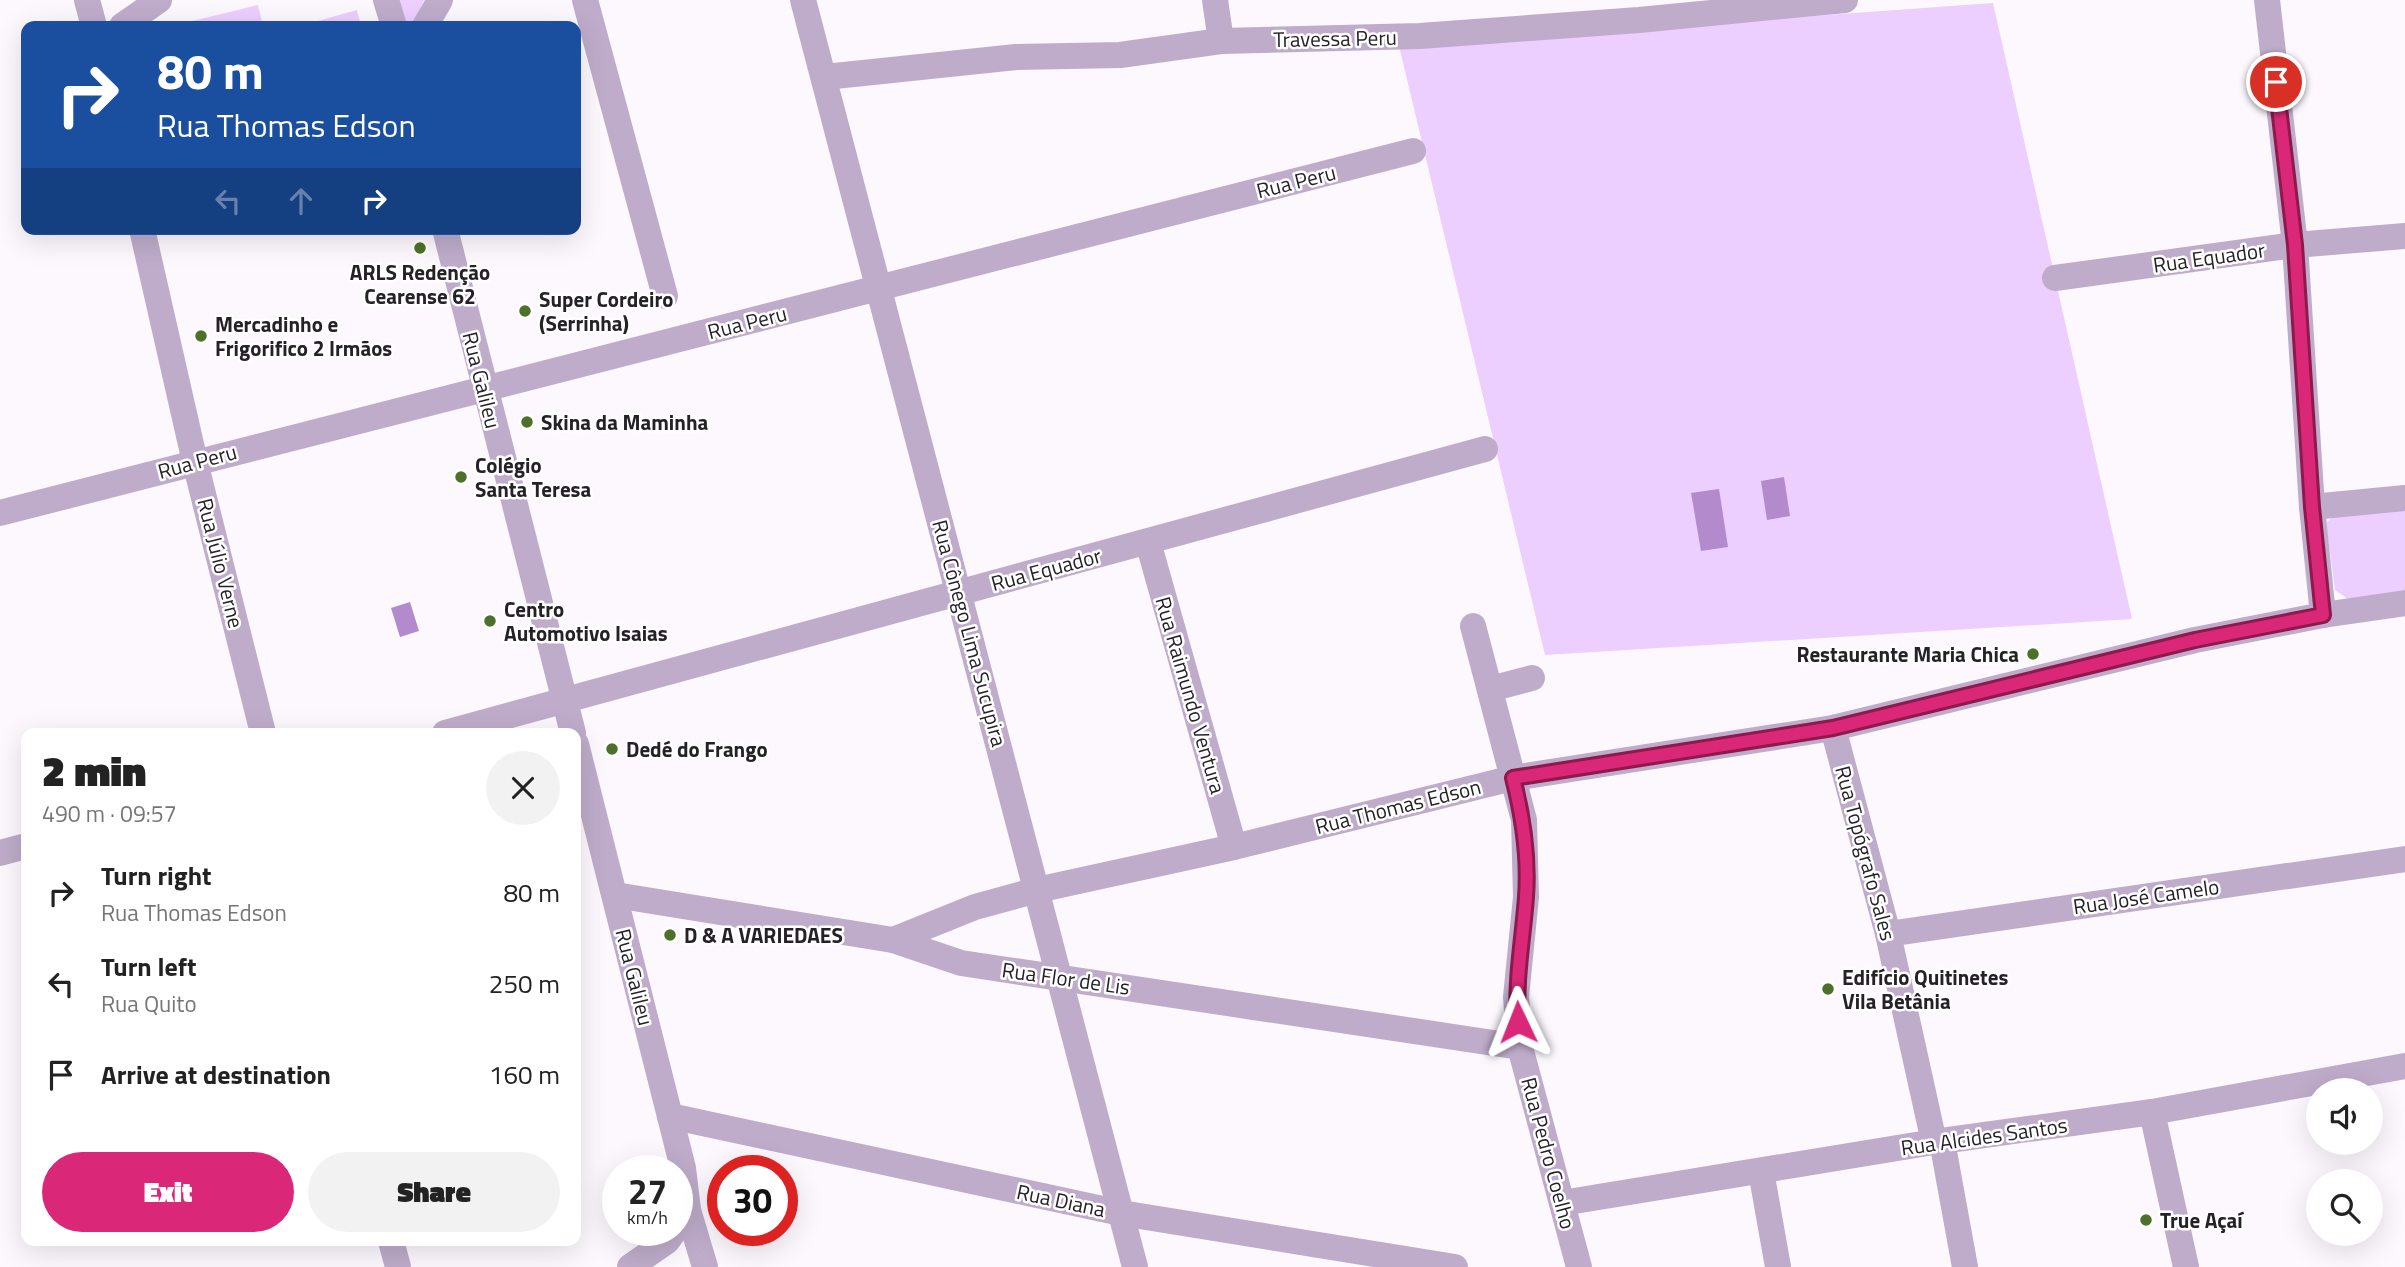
<!DOCTYPE html>
<html lang="en">
<head>
<meta charset="utf-8">
<style>
	:root { --surface:#fff; --page:#f2f2f2; --text:#222; --muted:#767676; --accent:#db2777 }
	body { margin:0; font-family:"Titillium Web",sans-serif; background:var(--page); color:var(--text); height:100vh; display:flex; flex-direction:column; font-size:26px; white-space:nowrap }
	* { box-sizing:border-box; margin:0 }
	p { font-size:23px; color:var(--muted) }
	.icon { flex:none; width:38px; height:38px; fill:none; stroke:currentColor; stroke-width:2; stroke-linecap:round; stroke-linejoin:round }
	.map { position:relative; flex:1; overflow:hidden }
	.side { position:absolute; left:21px; top:728px; width:560px; height:518px; display:flex; flex-direction:column; background:var(--surface); border-radius:14px; box-shadow:0 7px 28px #0002 }
	.side>* { flex:none }
	.hud { position:absolute; left:21px; top:21px; width:560px; height:214px; border-radius:14px; box-shadow:0 7px 28px #0002; background:#1a4fa0; color:#fff; overflow:hidden }
	.fabs { position:absolute; left:2306px; top:1078px; display:grid; gap:14px }
	.fabs a { display:grid; place-items:center; width:77px; height:77px; border-radius:50%; background:var(--surface); box-shadow:0 7px 28px #0002; font-size:35px }
	.speed { position:absolute; left:602px; top:1155px; display:flex; gap:14px; font-size:35px; font-weight:700; text-align:center }
	.speed>* { display:grid; place-content:center; width:91px; height:91px; border-radius:50%; background:var(--surface); box-shadow:0 7px 28px #0002; line-height:1 }
	.speed small { font-size:18px; font-weight:400 }
	.speed .limit { border:10px solid #d22; background:#fff; color:#111 }
	.pin { position:absolute; display:grid; place-items:center; width:60px; height:60px; color:#fff; margin:-30px; border:4px solid #fff; border-radius:50%; box-shadow:0 2px 7px #0007 }
	.me { position:absolute; width:77px; margin:-38px; rotate:358deg; stroke-linejoin:round; filter:drop-shadow(0 0 5px #0008) }
	.turn { display:flex; align-items:center; gap:24px; height:147px; padding:0 21px; font-size:32px }
	.turn .icon { width:91px; height:91px; stroke-width:2.5 }
	.turn b { display:block; font-size:49px; line-height:60px }
	.lanes { display:flex; align-items:center; height:66px; padding:0 21px; background:#0003; justify-content:center; gap:35px; direction:ltr }
	.lanes .off { opacity:.35 }
	.round { display:grid; place-items:center; flex:none; width:74px; height:74px; border-radius:37px; background:var(--page) }
	.overview { display:flex; align-items:center; justify-content:space-between; height:119px; padding:0 21px }
	h1 { font-size:42px; font-weight:800; line-height:52px }
	.action { display:flex; gap:14px; margin-top:auto; padding:14px 21px }
	.action a { flex:1; height:80px; border-radius:42px; background:var(--accent); color:#fff; font-size:28px; font-weight:800; line-height:80px; text-align:center }
	.action a+a { background:var(--page); color:var(--text) }
	ul { padding:0; list-style:none }
	li { display:flex; align-items:center; gap:21px; height:91px; padding:0 21px }
	li div { flex:1 }
	li b { display:block; font-size:26px }
	li em { font-style:normal }
	.map>svg:first-child { display:block }
	.green { fill:#ecceff }
	.water { fill:#b38acc }
	.lines { fill:none; stroke-linecap:round; stroke-linejoin:round }
	.minor { stroke:#beacca; stroke-width:26 }
	.route-casing { stroke:#8e194d; stroke-width:18 }
	.route { stroke:#db2777; stroke-width:12 }
	.poi-dot { fill:#4d712a; stroke:#fff; stroke-width:2.5 }
	.labels { text-anchor:middle; dominant-baseline:central; stroke-width:5; stroke-linejoin:round; paint-order:stroke }
	.street-label { font-size:21px; fill:#252127; stroke:#fff }
	.poi-label { font-size:21px; font-weight:bold; fill:#252127; stroke:#fff; text-anchor:start }
</style>
</head>
<body>
<div class="map">
<svg width="2405" height="1267" viewBox="0 0 2405 1267">
	<rect width="100%" height="100%" fill="#fcf8fe"/>
	<g class="green">
		<polygon points="397,0 424,0 412,26 403,26"/>
		<polygon points="1993,3 2132,619 1545,655 1399,46"/>
		<polygon points="258,5 263,26 172,26"/>
		<polygon points="357,10 361,26 300,26"/>
		<polygon points="2405,507 2405,590 2348,599 2335,590 2326,523 2337,513"/>
	</g>
	<g class="water">
		<polygon points="1784,477 1790,516 1767,520 1761,481"/>
		<polygon points="1719,489 1728,547 1701,551 1691,493"/>
		<polygon points="410,602 419,631 400,637 391,608"/>
	</g>
	<g class="lines">
		<g class="minor">
			<polyline points="87,0 94,26"/>
			<polyline points="386,0 394,26"/>
			<polyline points="585,0 665,296"/>
			<polyline points="803,0 1135,1267"/>
			<polyline points="1215,0 1221,41"/>
			<polyline points="2267,0 2295,245 2312,507 2323,615"/>
			<polyline points="122,26 159,0"/>
			<polyline points="425,26 440,0"/>
			<polyline points="825,77 1016,57 1120,55 1221,41 1420,36 1639,20 1845,0"/>
			<polyline points="142,229 195,462 263,733"/>
			<polyline points="445,229 573,733"/>
			<polyline points="2055,278 2295,245 2405,236"/>
			<polyline points="2312,507 2405,498"/>
			<polyline points="0,513 1413,151"/>
			<polyline points="1148,542 1234,847"/>
			<polyline points="1473,626 1524,820 1526,897 1516,997 1520,1047 1579,1267"/>
			<polyline points="1490,689 1532,678"/>
			<polyline points="1833,728 1888,934 1934,1142"/>
			<polyline points="445,733 1485,449"/>
			<polyline points="576,744 683,1168 688,1210 677,1226"/>
			<polyline points="0,853 26,846"/>
			<polyline points="615,895 893,940 961,963 1520,1047"/>
			<polyline points="1888,934 2405,859"/>
			<polyline points="893,940 975,907 1037,890 1234,847 1513,778 1833,728 2195,640 2323,615 2405,603"/>
			<polyline points="2152,1112 2186,1267"/>
			<polyline points="670,1116 1121,1213 1455,1267"/>
			<polyline points="1942,1141 1965,1267"/>
			<polyline points="1761,1171 1778,1267"/>
			<polyline points="1562,1203 1934,1142 2152,1112 2405,1066"/>
			<polyline points="688,1210 705,1267"/>
			<polyline points="391,1241 398,1267"/>
			<polyline points="630,1267 667,1241 675,1230"/>
		</g>
	</g>
	<g class="lines">
		<defs>
			<path id="route" d="M1518,1022c-3,-43 5,-83 8,-125 3,-41 -3,-80 -13,-119l320,-50 362,-88 128,-25 -11,-108 -17,-262 -19,-163"/>
		</defs>
		<use href="#route" class="route-casing"/>
		<use href="#route" class="route"/>
	</g>
	<g class="poi-dot">
		<circle cx="420" cy="248" r="7"/>
		<circle cx="525" cy="311" r="7"/>
		<circle cx="201" cy="336" r="7"/>
		<circle cx="527" cy="422" r="7"/>
		<circle cx="461" cy="477" r="7"/>
		<circle cx="490" cy="621" r="7"/>
		<circle cx="2033" cy="654" r="7"/>
		<circle cx="612" cy="749" r="7"/>
		<circle cx="670" cy="935" r="7"/>
		<circle cx="1828" cy="989" r="7"/>
		<circle cx="2146" cy="1220" r="7"/>
	</g>
	<g class="labels">
		<g class="street-label">
			<text transform="translate(1335 38) rotate(-1)">Travessa Peru</text>
			<text transform="translate(1296 181) rotate(-14)">Rua Peru</text>
			<text transform="translate(2209 257) rotate(-8)">Rua Equador</text>
			<text transform="translate(747 322) rotate(-14)">Rua Peru</text>
			<text transform="translate(482 380) rotate(76)">Rua Galileu</text>
			<text transform="translate(197 461) rotate(-15)">Rua Peru</text>
			<text transform="translate(221 563) rotate(76)">Rua Júlio Verne</text>
			<text transform="translate(1046 569) rotate(-15)">Rua Equador</text>
			<text transform="translate(970 633) rotate(75)">Rua Cônego Lima Sucupira</text>
			<text transform="translate(1191 695) rotate(74)">Rua Raimundo Ventura</text>
			<text transform="translate(1398 806) rotate(-14)">Rua Thomas Edson</text>
			<text transform="translate(1866 853) rotate(75)">Rua Topógrafo Sales</text>
			<text transform="translate(2146 896) rotate(-8)">Rua José Camelo</text>
			<text transform="translate(635 977) rotate(76)">Rua Galileu</text>
			<text transform="translate(1066 978) rotate(8)">Rua Flor de Lis</text>
			<text transform="translate(1984 1136) rotate(-8)">Rua Alcides Santos</text>
			<text transform="translate(1549 1153) rotate(75)">Rua Pedro Coelho</text>
			<text transform="translate(1061 1200) rotate(12)">Rua Diana</text>
		</g>
		<g class="poi-label">
			<text x="420" y="272" text-anchor="middle">ARLS Redenção<tspan x="420" dy="24">Cearense 62</tspan></text>
			<text x="539" y="299">Super Cordeiro<tspan x="539" dy="24">(Serrinha)</tspan></text>
			<text x="215" y="324">Mercadinho e<tspan x="215" dy="24">Frigorifico 2 Irmãos</tspan></text>
			<text x="541" y="422">Skina da Maminha</text>
			<text x="475" y="465">Colégio<tspan x="475" dy="24">Santa Teresa</tspan></text>
			<text x="504" y="609">Centro<tspan x="504" dy="24">Automotivo Isaias</tspan></text>
			<text x="2019" y="654" text-anchor="end">Restaurante Maria Chica</text>
			<text x="626" y="749">Dedé do Frango</text>
			<text x="684" y="935">D &amp; A VARIEDAES</text>
			<text x="1842" y="977">Edifício Quitinetes<tspan x="1842" dy="24">Vila Betânia</tspan></text>
			<text x="2160" y="1220">True Açaí</text>
		</g>
	</g>
</svg>
<div class="fabs">
<a><svg class="icon" aria-label="sound" viewBox="0 0 24 24"><path d="M4 9h4l5-4v14l-5-4H4zM17 9q2 3 0 6"/></svg></a>
<a><svg class="icon" aria-label="search" viewBox="0 0 24 24"><circle cx="10" cy="10" r="6"/><path d="M15 15l6 6"/></svg></a>
</div>
<div class="speed"><div>27<small>km/h</small></div><div class="limit">30</div></div>
<div class="pin" style="left:2276px;top:82px;background:#d93025"><svg class="icon" aria-label="arrive" viewBox="0 0 24 24"><path d="M6 21V4h12l-3 4 3 4H6"/></svg></div>
<svg class="me" style="left:1518px;top:1022px" viewBox="-20 -20 40 40"><path d="M0-17L14 15 0 8-14 15z" fill="#db2777" stroke="#fff" stroke-width="4"/></svg>
<div class="hud">
<div class="turn"><svg class="icon" aria-label="right" viewBox="0 0 24 24"><path d="M7 20v-9h11M14 6l5 5-5 5"/></svg><div><b>80 m</b>Rua Thomas Edson</div></div>
<div class="lanes"><svg class="icon off" aria-label="left" viewBox="0 0 24 24"><path d="M17 20v-9H6M10 6l-5 5 5 5"/></svg><svg class="icon off" aria-label="ahead" viewBox="0 0 24 24"><path d="M12 20V5M6 11l6-6 6 6"/></svg><svg class="icon" aria-label="right" viewBox="0 0 24 24"><path d="M7 20v-9h11M14 6l5 5-5 5"/></svg></div>
</div>
<section class="side">
<div class="overview"><div><h1>2 min</h1><p>490 m · 09:57</p></div><a class="round"><svg class="icon" aria-label="close" viewBox="0 0 24 24"><path d="M6 6l12 12M18 6L6 18"/></svg></a></div>
<ul>
<li><svg class="icon" aria-label="right" viewBox="0 0 24 24"><path d="M7 20v-9h11M14 6l5 5-5 5"/></svg><div><b>Turn right</b><p>Rua Thomas Edson</p></div><em>80 m</em></li>
<li><svg class="icon" aria-label="left" viewBox="0 0 24 24"><path d="M17 20v-9H6M10 6l-5 5 5 5"/></svg><div><b>Turn left</b><p>Rua Quito</p></div><em>250 m</em></li>
<li><svg class="icon" aria-label="arrive" viewBox="0 0 24 24"><path d="M6 21V4h12l-3 4 3 4H6"/></svg><div><b>Arrive at destination</b></div><em>160 m</em></li>
</ul>
<div class="action"><a>Exit</a><a>Share</a></div>
</section>
</div>
</body>
</html>
